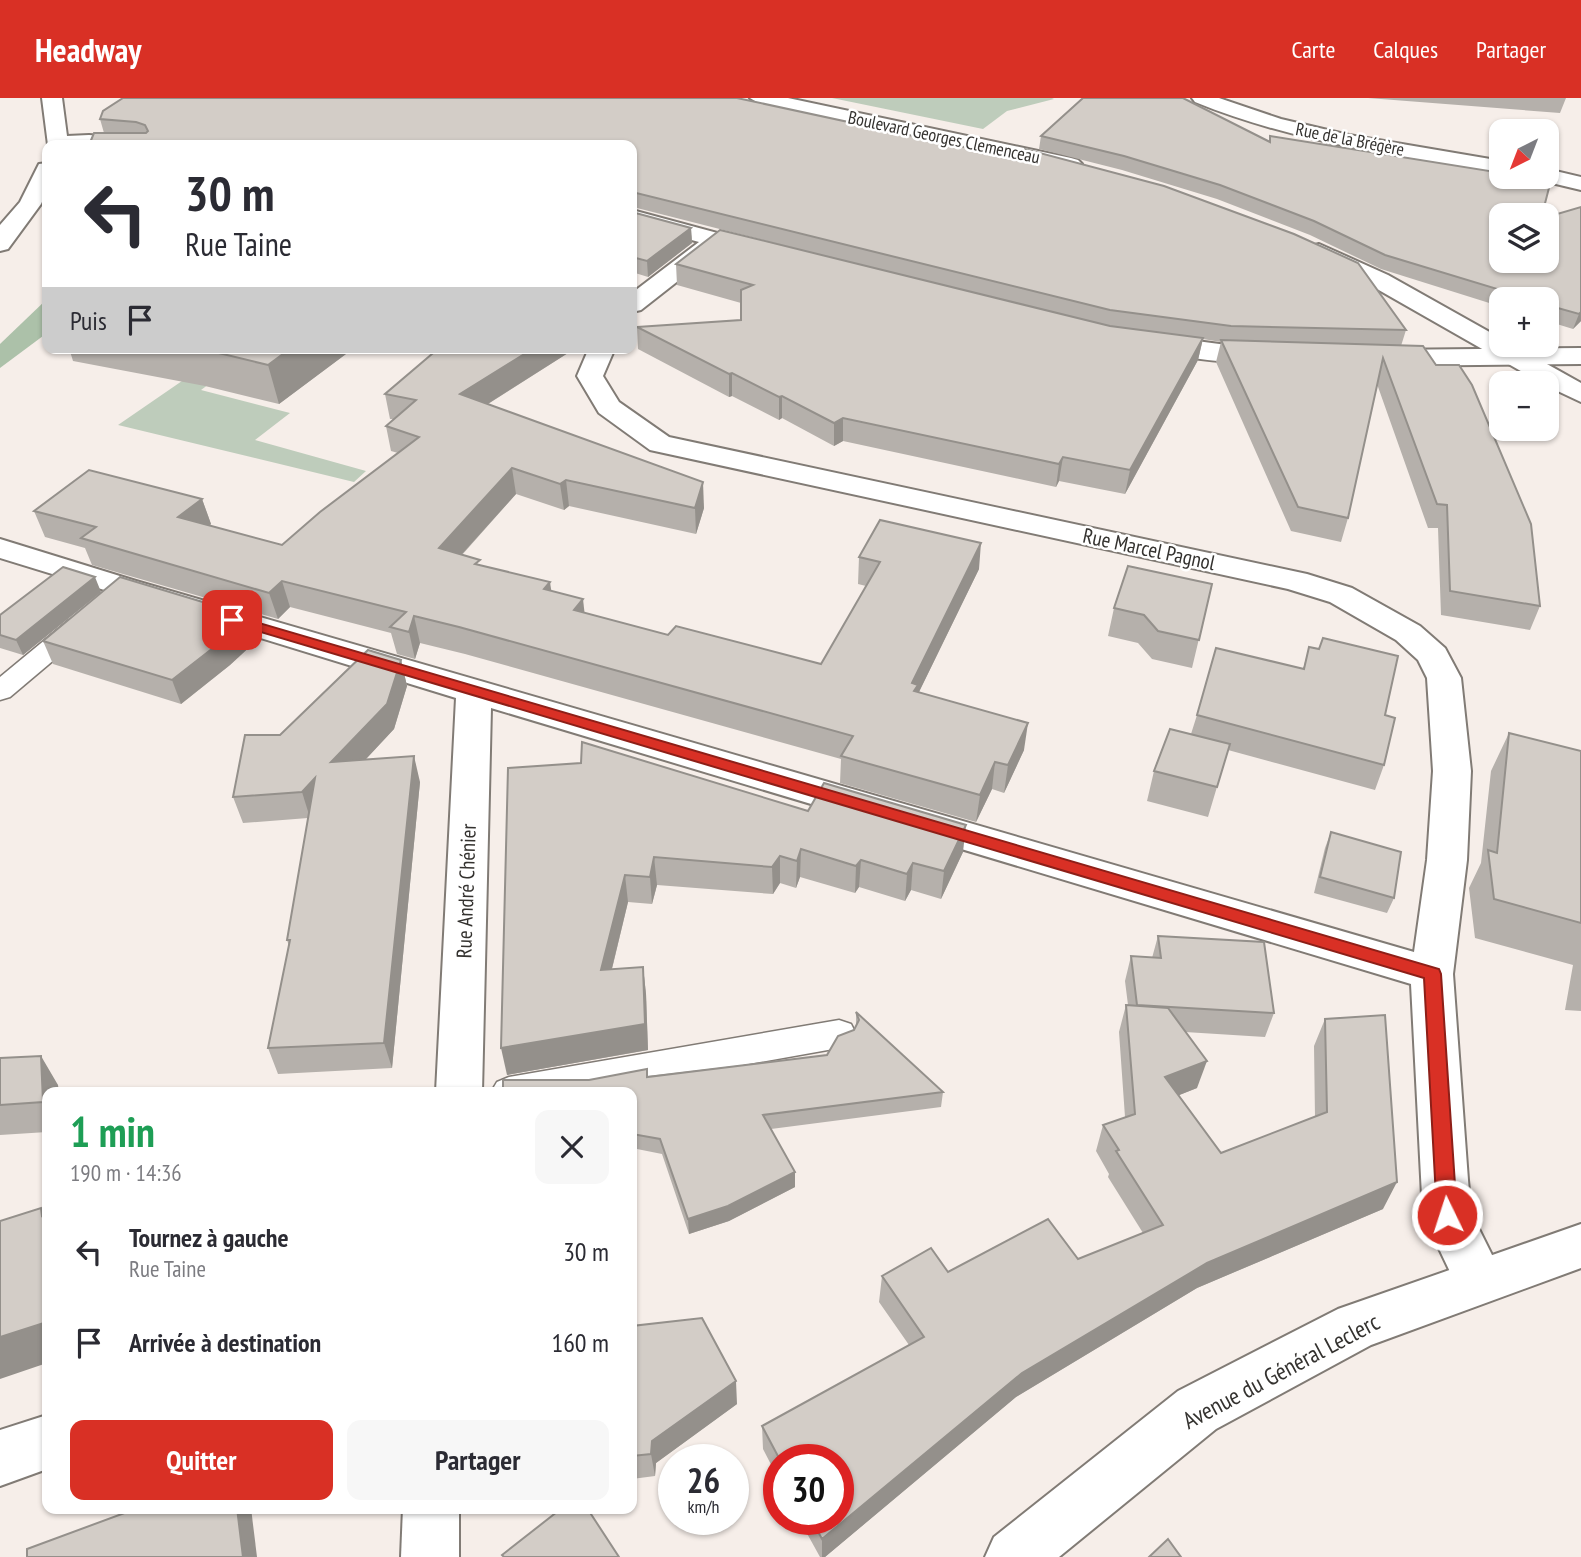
<!DOCTYPE html>
<html lang="fr">
<head>
<meta charset="utf-8">
<style>
	:root { --surface:#fff; --page:#f7f7f7; --text:#2b2b33; --muted:#7c7c81; --accent:#d93025 }
	body { margin:0; font-family:"PT Sans Narrow",sans-serif; background:var(--page); color:var(--text); height:100vh; display:flex; flex-direction:column; font-size:26px; white-space:nowrap }
	* { box-sizing:border-box; margin:0 }
	p { font-size:23px; color:var(--muted) }
	.icon { flex:none; width:38px; height:38px; fill:none; stroke:currentColor; stroke-width:2; stroke-linecap:round; stroke-linejoin:round }
	.map { position:relative; flex:1; overflow:hidden }
	.side { position:absolute; left:42px; top:989px; width:595px; height:427px; display:flex; flex-direction:column; background:var(--surface); border-radius:14px; box-shadow:0 2px 5px #0004 }
	.side>* { flex:none }
	.top-card { position:absolute; left:42px; top:42px; width:595px; height:214px; border-radius:14px; box-shadow:0 2px 5px #0004; background:#fff; color:var(--text); overflow:hidden }
	.needle { width:46px; rotate:222deg }
	.fabs { position:absolute; left:1489px; top:21px; display:grid; gap:14px }
	.fabs a { display:grid; place-items:center; width:70px; height:70px; border-radius:14px; background:var(--surface); box-shadow:0 2px 5px #0004; font-size:35px }
	.speed { position:absolute; left:658px; top:1346px; display:flex; gap:14px; font-size:35px; font-weight:700; text-align:center }
	.speed>* { display:grid; place-content:center; width:91px; height:91px; border-radius:50%; background:var(--surface); box-shadow:0 2px 5px #0004; line-height:1 }
	.speed small { font-size:18px; font-weight:400 }
	.speed .limit { border:10px solid #d22; background:#fff; color:#111 }
	.pin { position:absolute; display:grid; place-items:center; width:60px; height:60px; color:#fff; margin:-30px; border-radius:14px; box-shadow:0 4px 10px #0006 }
	.me { position:absolute; width:77px; margin:-38px; rotate:356deg; stroke-linejoin:round; filter:drop-shadow(0 0 5px #0008) }
	.turn { display:flex; align-items:center; gap:24px; height:147px; padding:0 28px; font-size:32px }
	.turn .icon { width:91px; height:91px; stroke-width:2.5 }
	.turn b { display:block; font-size:49px; line-height:60px }
	.then { display:flex; align-items:center; height:66px; padding:0 28px; background:#0003; gap:14px; font-size:26px }
	.round { display:grid; place-items:center; flex:none; width:74px; height:74px; border-radius:14px; background:var(--page) }
	.overview { display:flex; align-items:center; justify-content:space-between; height:119px; padding:0 28px }
	h1 { font-size:42px; font-weight:700; line-height:52px; color:#1e9e55 }
	.primary-button { display:flex; gap:14px; margin-top:auto; padding:14px 28px }
	.primary-button a { flex:1; height:80px; border-radius:14px; background:var(--accent); color:#fff; font-size:28px; font-weight:700; line-height:80px; text-align:center }
	.primary-button a+a { background:var(--page); color:var(--text) }
	ul { padding:0; list-style:none }
	li { display:flex; align-items:center; gap:21px; height:91px; padding:0 28px }
	li div { flex:1 }
	li b { display:block; font-size:26px }
	li em { font-style:normal }
	header { display:flex; align-items:center; gap:42px; box-sizing:border-box; height:98px; padding:0 35px; background:var(--accent); color:#fff }
	header strong { font-size:33px }
	nav { display:flex; gap:38px; margin-inline-start:auto; font-size:24px }
	.map>svg:first-child { display:block }
	.green { fill:#beccbb }
	.forest { fill:#acc1a9 }
	.lines { fill:none; stroke-linecap:round; stroke-linejoin:round }
	.service-casing { stroke:#817b75; stroke-width:3 }
	.minor-casing { stroke:#817b75; stroke-width:4 }
	.primary-casing { stroke:#817b75; stroke-width:4 }
	.service { fill:#fff; fill-rule:evenodd }
	.minor { fill:#fff; fill-rule:evenodd }
	.primary { fill:#fff; fill-rule:evenodd }
	.wall { fill:#b5b0ab }
	.shaded-wall { fill:#94908b }
	.building { fill:#d3cdc7; stroke:#94908b; stroke-width:2 }
	.route { fill:#d93025; stroke:#8d1f18; stroke-width:2 }
	.labels { text-anchor:middle; dominant-baseline:central; stroke-width:5; stroke-linejoin:round; paint-order:stroke }
	.far-street-label { font-size:18px; fill:#34322f; stroke:#fff }
	.street-label { font-size:21px; fill:#34322f; stroke:#fff }
	.near-street-label { font-size:24px; fill:#34322f; stroke:#fff }
</style>
</head>
<body>
<header>
<strong>Headway</strong>
<nav><a>Carte</a><a>Calques</a><a>Partager</a></nav>
</header>
<div class="map">
<svg width="1581" height="1459" viewBox="0 0 1581 1459">
	<rect width="100%" height="100%" fill="#f6eee9"/>
	<g class="green">
		<polygon points="832,0 1052,0 1054,1 1007,13 983,31"/>
		<polygon points="230,250 257,250 201,292 290,315 255,342 366,373 354,384 118,327"/>
	</g>
	<polygon class="forest" points="47,201 47,235 0,270 0,246"/>
	<g class="lines">
		<defs>
			<g id="service">
				<polygon points="78,520 87,522 91,528 87,534 10,599 0,602 0,579 69,522"/>
				<polygon points="839,922 851,926 856,936 851,946 839,950 591,994 491,994 497,984 509,979"/>
			</g>
			<g id="minor">
				<polygon points="42,0 62,0 67,38 89,37 140,41 147,43 150,47 48,47"/>
				<path d="M1192,0h27l62,21 68,16 153,26v12c-105,-17 -208,-31 -307,-71z"/>
				<polygon points="47,65 47,93 41,106 8,151 0,153 0,127 20,104 39,66"/>
				<polygon points="1547,71 1581,79 1581,92 1539,82 1538,79 1547,79"/>
				<polygon points="632,112 766,148 770,153 766,158 758,160 720,150 641,212 632,214 632,195 699,144 632,126"/>
				<path d="M1151,237l76,10 54,3 4,6 -4,6c-33,8 -105,-3 -139,-12l-4,-5 4,-5z"/>
				<polygon points="589,250 615,250 603,278 619,304 669,339 1307,476 1352,490 1420,528 1445,550 1461,580 1471,673 1467,762 1453,876 1468,1082 1471,1115 1505,1183 1498,1199 1480,1206 1462,1199 1423,1117 1411,886 491,610 482,994 436,994 456,600 0,460 0,441 136,483 1414,854 1427,762 1433,673 1427,580 1418,562 1396,542 1330,504 1288,491 650,352 599,315 577,278"/>
				<polygon points="1581,250 1581,266 1381,268 1372,266 1368,260 1372,254 1381,252"/>
				<polygon points="47,1317 47,1371 0,1388 0,1332"/>
				<polygon points="403,1410 459,1410 459,1459 401,1459"/>
			</g>
			<g id="primary">
				<polygon points="750,0 788,0 1071,60 1078,62 1082,66 1078,70 1071,72 760,6"/>
				<polygon points="1319,146 1388,177 1502,241 1502,247 1513,247 1581,285 1581,304 1547,288 1547,285 1542,285 1370,187 1311,158 1307,153 1311,148"/>
				<polygon points="1581,1126 1581,1170 1371,1247 1216,1331 1059,1459 985,1459 994,1439 1178,1293 1338,1211"/>
			</g>
		</defs>
		<use href="#service" class="service-casing"/>
		<use href="#minor" class="minor-casing"/>
		<use href="#primary" class="primary-casing"/>
		<use href="#service" class="service"/>
		<use href="#minor" class="minor"/>
		<use href="#primary" class="primary"/>
	</g>
	<g class="wall">
		<polygon points="123,0 737,0 1015,60 1025,51 1164,88 1294,136 1358,165 1406,232 1401,248 1423,248 1436,267 1459,267 1472,287 1531,426 1540,508 1530,532 1441,517 1438,430 1428,430 1377,286 1348,420 1341,444 1291,433 1216,264 1221,244 1203,241 1198,262 1125,396 1059,383 1056,389 843,343 834,348 782,320 779,322 732,298 729,299 638,251 637,229 741,222 741,205 677,187 676,166 720,132 849,164 633,109 632,110 632,47 89,47 94,35 104,35 100,21 103,13"/>
		<polygon points="1368,0 1566,0 1560,15"/>
		<polygon points="1041,38 1269,44 1270,38 1502,163 1547,119 1581,223 1573,231 1547,223 1547,201 1502,201 1502,209 1381,171 1310,137 1217,101 1122,72 1039,51"/>
		<polygon points="632,114 691,130 692,145 648,179 632,174"/>
		<polygon points="69,250 354,250 279,306 205,288 73,263"/>
		<polygon points="568,255 488,306 704,410 696,436 569,408 564,412 516,396 462,457 481,468 552,493 585,515 668,537 821,566 866,488 858,486 859,459 979,471 919,594 1024,652 1004,695 992,691 976,724 840,685 841,661 465,556 420,545 415,561 397,556 391,535 290,509 278,521 92,467 85,450 45,439 34,413 202,401 211,426 209,428 282,447 398,355 391,353 386,328 393,321 390,321 385,296"/>
		<polygon points="1212,486 1192,570 1152,561 1138,545 1108,538 1114,510"/>
		<polygon points="101,494 23,557 0,550 0,517"/>
		<polygon points="257,542 230,567 181,606 53,566 43,543"/>
		<polygon points="1309,549 1385,617 1384,667 1375,692 1228,652 1208,719 1147,703 1154,673 1191,636 1197,617 1303,571"/>
		<polygon points="401,562 407,588 394,631 365,662 420,684 392,970 278,976 268,950 289,848 287,842 308,720 243,725 233,699 280,637"/>
		<polygon points="1509,635 1581,653 1581,913 1565,912 1573,867 1475,840 1469,790 1481,765 1491,673"/>
		<polygon points="508,670 808,713 963,754 941,801 911,792 905,803 859,789 855,795 800,779 796,790 780,785 773,796 657,787 652,806 628,804 612,871 643,869 646,896 648,952 507,977"/>
		<polygon points="1331,734 1394,800 1387,815 1314,795 1325,750"/>
		<polygon points="1158,838 1274,915 1265,939 1185,934 1197,990 1179,997 1221,1055 1315,1019 1314,948 1325,921 1383,1111 1197,1190 1016,1299 825,1459 820,1459 799,1421 838,1421 838,1362 779,1362 779,1382 763,1351 762,1328 909,1247 879,1204 882,1178 948,1174 1078,1161 1143,1135 1108,1079 1109,1076 1096,1053 1103,1027 1125,1019 1119,934 1126,907 1128,907 1125,883 1131,858 1152,860"/>
		<polygon points="856,914 943,994 941,1009 771,1031 795,1089 729,1123 689,1136 662,1056 632,1050 632,994 589,982 647,971 648,978 827,957 854,932 856,929"/>
		<polygon points="0,960 58,987 47,994 47,1034 0,1037"/>
		<polygon points="632,1228 737,1306 656,1365 655,1378 632,1381"/>
	</g>
	<g class="shaded-wall">
		<polygon points="691,130 692,145 648,179 647,163"/>
		<polygon points="1581,214 1581,223 1573,231 1579,216"/>
		<polygon points="1203,240 1198,262 1125,396 1130,372"/>
		<polygon points="291,250 354,250 279,306 268,267"/>
		<polygon points="534,250 568,250 568,255 464,321 460,296"/>
		<polygon points="732,275 732,298 729,299 729,276"/>
		<polygon points="782,298 782,320 779,322 779,299"/>
		<polygon points="843,320 843,343 834,348 834,325"/>
		<polygon points="1063,359 1059,383 1056,389 1059,366"/>
		<polygon points="512,370 516,396 444,476 439,450"/>
		<polygon points="566,382 569,408 564,412 560,386"/>
		<polygon points="703,384 704,410 696,436 695,410"/>
		<polygon points="202,401 211,426 187,445 178,419"/>
		<polygon points="981,445 979,471 917,598 916,613 912,585"/>
		<polygon points="95,479 101,494 23,557 16,542"/>
		<polygon points="282,483 290,509 278,521 269,495"/>
		<polygon points="550,484 554,511 544,491"/>
		<polygon points="583,501 586,528 574,512"/>
		<polygon points="249,518 257,542 230,567 181,606 172,582"/>
		<polygon points="414,518 420,545 415,561 409,534"/>
		<polygon points="401,562 407,588 394,631 339,690 331,664"/>
		<polygon points="1028,625 1024,652 1004,695 1008,667"/>
		<polygon points="414,658 420,684 392,970 384,945"/>
		<polygon points="995,664 992,691 976,724 980,697"/>
		<polygon points="315,680 310,720 302,694"/>
		<polygon points="966,727 963,754 941,801 944,773"/>
		<polygon points="801,751 800,779 796,790 797,763"/>
		<polygon points="780,758 780,785 773,796 772,769"/>
		<polygon points="654,759 657,787 652,806 650,779"/>
		<polygon points="861,762 859,789 855,795 856,768"/>
		<polygon points="913,765 911,792 905,803 907,776"/>
		<polygon points="625,777 628,804 605,899 601,872"/>
		<polygon points="643,869 646,896 648,952 507,977 501,950"/>
		<polygon points="41,958 58,987 59,994 47,994 47,1012 43,1004"/>
		<polygon points="1207,963 1197,990 1157,1006 1165,979"/>
		<polygon points="795,1074 795,1089 729,1123 689,1136 688,1121"/>
		<polygon points="1397,1084 1383,1111 1197,1190 1016,1299 825,1459 822,1459 822,1441 1022,1275 1207,1165"/>
		<polygon points="47,1224 47,1265 0,1281 0,1239"/>
		<polygon points="736,1283 737,1306 656,1365 655,1378 651,1356 652,1343"/>
		<polygon points="237,1410 251,1410 257,1459 243,1459"/>
	</g>
	<g class="building">
		<polygon points="123,0 737,0 1015,60 1025,51 1164,88 1294,136 1358,165 1406,232 1231,228 1110,212 632,94 632,47 89,47 94,35 146,35 148,33 145,27 136,24 100,21 103,13"/>
		<polygon points="1083,0 1183,0 1270,44 1270,38 1502,75 1502,79 1527,79 1551,82 1542,117 1502,117 1502,163 1547,163 1547,119 1581,109 1581,214 1579,216 1547,207 1547,201 1530,201 1385,157 1314,123 1220,87 1124,58 1041,38"/>
		<polygon points="632,114 691,130 647,163 632,159"/>
		<polygon points="720,132 1110,228 1203,240 1130,372 1063,359 1059,366 843,320 834,325 782,298 779,299 732,275 729,276 637,229 741,222 741,192 753,187 676,166"/>
		<polygon points="1221,242 1423,248 1436,267 1459,267 1472,287 1531,426 1540,508 1450,493 1447,407 1437,406 1383,260 1348,420 1298,409"/>
		<polygon points="198,250 291,250 268,267"/>
		<polygon points="439,250 534,250 460,296 703,384 695,410 566,382 560,386 512,370 439,450 480,462 475,466 550,484 544,491 583,501 574,512 668,537 676,528 821,566 880,464 859,459 880,422 981,445 912,585 918,587 914,593 1028,625 1008,667 995,664 980,697 841,658 853,638 459,529 414,518 409,534 390,529 406,514 282,483 269,495 81,440 96,429 34,413 89,372 202,401 178,419 282,447 320,414 419,339 386,328 416,302 385,296"/>
		<polygon points="1128,468 1212,486 1199,542 1158,533 1144,517 1114,510"/>
		<polygon points="63,469 95,479 16,542 0,537 0,517"/>
		<polygon points="120,479 249,518 222,543 172,582 43,543"/>
		<polygon points="1323,540 1398,558 1385,617 1395,620 1384,667 1197,617 1216,550 1304,571 1309,549 1319,551"/>
		<polygon points="368,552 401,562 387,606 331,664 414,658 384,945 268,950 290,842 287,842 315,680 302,694 233,699 245,637 280,637"/>
		<polygon points="1170,631 1230,646 1217,689 1154,673"/>
		<polygon points="1509,635 1581,653 1581,825 1494,801 1488,752 1497,755"/>
		<polygon points="582,644 808,713 824,685 966,727 944,773 913,765 907,776 861,762 856,768 801,751 797,763 780,758 772,769 654,759 650,779 625,777 601,872 643,869 645,926 501,950 508,670 581,665"/>
		<polygon points="1331,734 1401,754 1394,800 1320,779"/>
		<polygon points="1158,838 1264,844 1274,915 1137,907 1131,858 1161,860"/>
		<polygon points="1126,907 1168,910 1207,963 1165,979 1221,1055 1327,1014 1325,921 1385,917 1397,1084 1207,1165 1022,1275 822,1441 811,1421 838,1421 838,1362 780,1362 762,1328 924,1239 882,1178 931,1150 948,1174 1048,1121 1078,1161 1163,1127 1116,1053 1119,1052 1103,1027 1135,1016"/>
		<polygon points="856,914 943,994 763,1017 795,1074 728,1108 688,1121 660,1041 632,1036 632,994 503,994 503,982 589,982 647,971 647,979 827,957 838,938 854,932 859,922"/>
		<polygon points="41,958 43,1004 0,1007 0,960"/>
		<polygon points="41,1110 42,1118 47,1116 47,1224 0,1239 0,1123"/>
		<polygon points="702,1220 736,1283 652,1343 651,1356 632,1358 632,1228"/>
		<polygon points="138,1410 237,1410 243,1459 27,1459 27,1451"/>
		<polygon points="562,1410 587,1410 619,1459 504,1459 502,1457"/>
		<polygon points="1168,1441 1181,1459 1149,1459"/>
	</g>
	<polygon class="route" points="232,517 1439,871 1441,876 1457,1117 1454,1124 1447,1126 1440,1124 1437,1117 1424,880 227,524 225,522"/>
	<g class="labels">
		<g class="far-street-label">
			<text transform="translate(944 39) rotate(12)">Boulevard Georges Clemenceau</text>
			<text transform="translate(1350 41) rotate(11)">Rue de la Brégère</text>
		</g>
		<g class="street-label">
			<text transform="translate(1149 451) rotate(12)">Rue Marcel Pagnol</text>
			<text transform="translate(466 793) rotate(-88)">Rue André Chénier</text>
		</g>
		<g class="near-street-label">
			<text transform="translate(1281 1273) rotate(-28)">Avenue du Général Leclerc</text>
		</g>
	</g>
</svg>
<div class="fabs">
<a><svg class="needle" viewBox="-14 -14 28 28"><path d="M0-13l5 13h-10z" fill="#e53935"/><path d="M0 13l5-13h-10z" fill="#7c7c81"/></svg></a>
<a><svg class="icon" aria-label="layers" viewBox="0 0 24 24"><path d="M12 4l9 5-9 5-9-5zM3 14l9 5 9-5"/></svg></a>
<a>+</a>
<a>−</a>
</div>
<div class="speed"><div>26<small>km/h</small></div><div class="limit">30</div></div>
<div class="pin" style="left:232px;top:522px;background:#d93025"><svg class="icon" aria-label="arrive" viewBox="0 0 24 24"><path d="M6 21V4h12l-3 4 3 4H6"/></svg></div>
<svg class="me" style="left:1447px;top:1117px" viewBox="-20 -20 40 40"><circle r="17" fill="#d93025" stroke="#fff" stroke-width="3"/><path d="M0-11L8 9 0 5-8 9z" fill="#fff"/></svg>
<div class="top-card">
<div class="turn"><svg class="icon" aria-label="left" viewBox="0 0 24 24"><path d="M17 20v-9H6M10 6l-5 5 5 5"/></svg><div><b>30 m</b>Rue Taine</div></div>
<div class="then">Puis<svg class="icon" aria-label="arrive" viewBox="0 0 24 24"><path d="M6 21V4h12l-3 4 3 4H6"/></svg></div>
</div>
<section class="side">
<div class="overview"><div><h1>1 min</h1><p>190 m · 14:36</p></div><a class="round"><svg class="icon" aria-label="close" viewBox="0 0 24 24"><path d="M6 6l12 12M18 6L6 18"/></svg></a></div>
<ul>
<li><svg class="icon" aria-label="left" viewBox="0 0 24 24"><path d="M17 20v-9H6M10 6l-5 5 5 5"/></svg><div><b>Tournez à gauche</b><p>Rue Taine</p></div><em>30 m</em></li>
<li><svg class="icon" aria-label="arrive" viewBox="0 0 24 24"><path d="M6 21V4h12l-3 4 3 4H6"/></svg><div><b>Arrivée à destination</b></div><em>160 m</em></li>
</ul>
<div class="primary-button"><a>Quitter</a><a>Partager</a></div>
</section>
</div>
</body>
</html>
